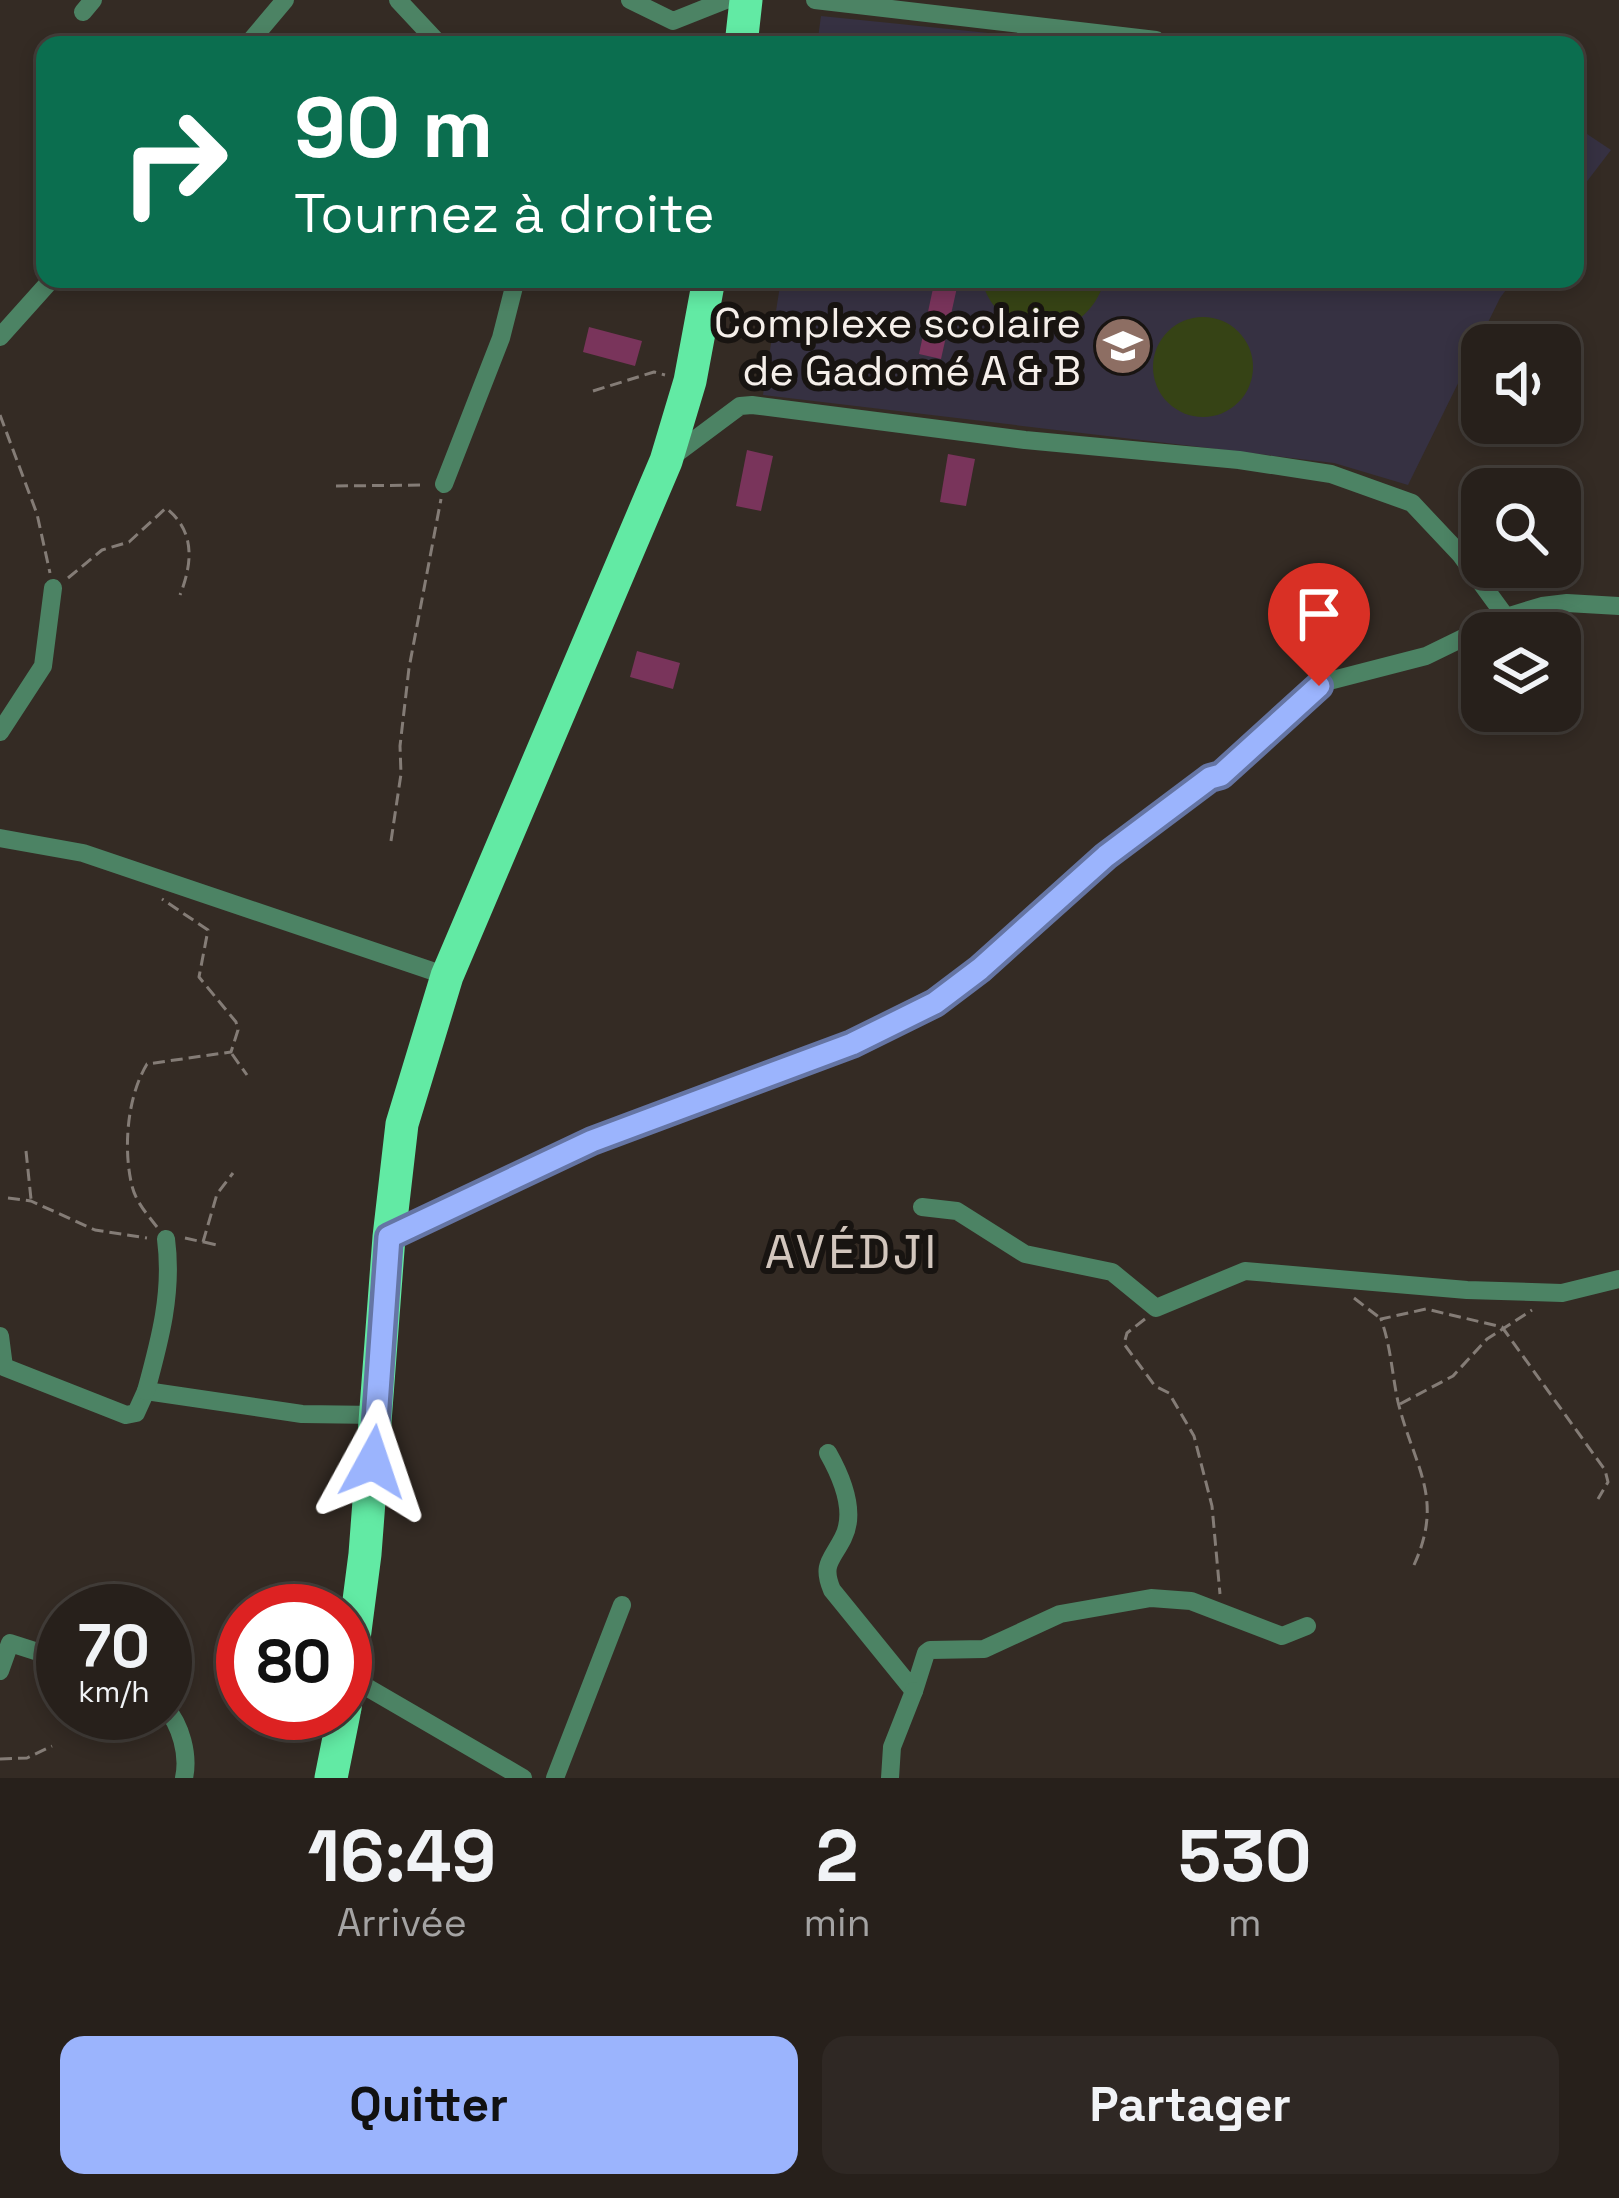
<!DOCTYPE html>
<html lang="fr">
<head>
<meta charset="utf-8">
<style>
	:root { --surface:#27201b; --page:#2f2824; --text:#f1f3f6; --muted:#a4a3a3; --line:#433e3a; --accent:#9bb4fd }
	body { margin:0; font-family:"Space Grotesk",sans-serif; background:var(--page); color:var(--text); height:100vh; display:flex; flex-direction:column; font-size:45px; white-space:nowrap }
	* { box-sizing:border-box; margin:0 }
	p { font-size:39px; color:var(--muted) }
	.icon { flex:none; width:66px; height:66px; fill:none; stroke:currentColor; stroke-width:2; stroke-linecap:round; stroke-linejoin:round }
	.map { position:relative; height:1778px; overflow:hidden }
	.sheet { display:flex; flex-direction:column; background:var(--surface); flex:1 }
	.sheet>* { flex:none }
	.hud { position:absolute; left:36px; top:36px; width:1548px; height:252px; border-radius:24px; box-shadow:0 6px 18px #0003,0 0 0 3px var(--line); background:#0b6e4f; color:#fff; overflow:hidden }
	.controls { position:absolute; left:1461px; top:324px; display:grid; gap:24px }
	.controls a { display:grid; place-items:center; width:120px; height:120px; border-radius:24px; background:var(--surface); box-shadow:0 6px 18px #0003,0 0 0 3px var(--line); font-size:60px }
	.speed { position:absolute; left:36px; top:1584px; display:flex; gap:24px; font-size:60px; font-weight:700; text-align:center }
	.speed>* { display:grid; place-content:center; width:156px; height:156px; border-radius:50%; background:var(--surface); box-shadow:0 6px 18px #0003,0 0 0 3px var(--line); line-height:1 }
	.speed small { font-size:30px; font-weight:400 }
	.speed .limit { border:18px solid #d22; background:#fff; color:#111 }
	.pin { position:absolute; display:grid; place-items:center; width:102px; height:102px; color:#fff; margin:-123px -51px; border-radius:50% 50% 50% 0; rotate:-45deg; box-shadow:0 0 12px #0007 }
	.pin .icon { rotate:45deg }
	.me { position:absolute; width:132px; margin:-66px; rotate:5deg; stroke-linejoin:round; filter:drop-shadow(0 0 9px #0008) }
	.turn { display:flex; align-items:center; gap:42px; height:252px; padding:0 60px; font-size:54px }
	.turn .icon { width:156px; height:156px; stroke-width:2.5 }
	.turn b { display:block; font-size:84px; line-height:102px }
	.eta { display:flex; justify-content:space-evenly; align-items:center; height:204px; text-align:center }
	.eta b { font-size:72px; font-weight:800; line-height:84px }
	.action { display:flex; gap:24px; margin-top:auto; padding:24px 60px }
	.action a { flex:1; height:138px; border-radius:24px; background:var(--accent); color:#111; font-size:48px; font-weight:800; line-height:138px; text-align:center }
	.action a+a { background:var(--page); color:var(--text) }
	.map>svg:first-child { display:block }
	.education { fill:#363142 }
	.green { fill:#364315 }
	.building { fill:#79345b }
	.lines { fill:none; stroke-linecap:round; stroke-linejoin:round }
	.path { stroke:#847c76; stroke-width:3; stroke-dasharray:12 6; stroke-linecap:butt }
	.minor { stroke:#4c8364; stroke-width:18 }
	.trunk { stroke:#62eaa4; stroke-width:33 }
	.route-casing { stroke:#6575a4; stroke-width:30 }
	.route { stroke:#9bb4fd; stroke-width:21 }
	.labels { text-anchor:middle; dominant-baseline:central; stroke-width:12; stroke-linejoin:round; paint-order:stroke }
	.poi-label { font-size:42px; fill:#f5efea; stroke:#181411; text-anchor:end }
	.quarter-label { font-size:48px; letter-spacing:3px; fill:#d2c6bd; stroke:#181411 }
</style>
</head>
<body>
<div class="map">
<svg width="1619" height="1778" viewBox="0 0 1619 1778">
	<rect width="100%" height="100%" fill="#342b24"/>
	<g class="education">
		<polygon points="821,16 1105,45 817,45"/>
		<polygon points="1575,126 1611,150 1575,197"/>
		<polygon points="781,279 1514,279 1500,298 1408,485 1334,463 763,395"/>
	</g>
	<g class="green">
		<path d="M981,279h124c-19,69 -105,69 -124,0z"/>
		<circle cx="1203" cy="367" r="50"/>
	</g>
	<g class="building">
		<polygon points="935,279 958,283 941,359 919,354"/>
		<polygon points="589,327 642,341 635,366 583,352"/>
		<polygon points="747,450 773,456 761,511 736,506"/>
		<polygon points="948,454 975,459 966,506 940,502"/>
		<polygon points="637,651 680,663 673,689 630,677"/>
	</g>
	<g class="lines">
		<g class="path">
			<polyline points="593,391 654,372 665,375"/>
			<polyline points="0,415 37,514 50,573"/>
			<polyline points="336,486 426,485"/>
			<path d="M68,578l34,-28 27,-8 37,-34c29,23 27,54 14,87"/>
			<polyline points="391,841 401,774 400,746 409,668 441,499"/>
			<polyline points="232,1054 247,1075"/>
			<polyline points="26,1151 31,1199"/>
			<polyline points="8,1198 31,1201 95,1230 147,1238"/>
			<path d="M157,1227c-10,-13 -21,-25 -25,-41 -9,-37 -5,-89 15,-122l84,-12 7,-22 -2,-8 -37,-45 9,-47 -46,-31"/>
			<polyline points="185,1238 203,1242 217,1194 233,1173"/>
			<polyline points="204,1242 221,1246"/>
			<polyline points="1354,1298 1380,1318"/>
			<polyline points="1145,1319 1127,1333 1124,1344 1155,1386 1169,1393 1194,1436 1212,1506 1220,1594"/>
			<polyline points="1400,1404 1453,1376 1487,1339 1532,1310"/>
			<path d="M1414,1565c31,-68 0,-98 -16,-163 -6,-28 -7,-55 -17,-83l45,-10 76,18 103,143 3,12 -10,17"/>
			<polyline points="0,1759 27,1758 52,1746"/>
		</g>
		<g class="minor">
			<polyline points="398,0 440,45"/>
			<polyline points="630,0 673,21 726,0"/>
			<polyline points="815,0 1156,40"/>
			<polyline points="83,12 93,0"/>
			<polyline points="247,45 285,0"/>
			<polyline points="0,337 52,279"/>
			<polyline points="673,456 740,406 752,405 1025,440 1239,460 1331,474 1412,503 1460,554 1506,617"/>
			<polyline points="444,484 501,338 516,279"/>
			<polyline points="0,732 43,666 53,588"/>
			<polyline points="0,838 83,853 447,976"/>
			<polyline points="922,1207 957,1211 1025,1254 1112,1272 1156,1308 1245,1271 1467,1290 1562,1293 1619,1279"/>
			<polyline points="389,1237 592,1141 852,1044 935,1003 980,969 1106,856 1210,779 1221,775 1263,733 1329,681 1426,656 1506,617 1542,606 1567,603 1619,606"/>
			<polyline points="0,1336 4,1367 126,1415 136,1413 146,1391 302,1414 377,1415"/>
			<path d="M146,1391c14,-51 27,-99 20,-152"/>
			<path d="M828,1453c13,23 29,58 15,85 -11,22 -22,26 -11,52l82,101 12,-38 4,-3 54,-1 76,-35 91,-16 40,3 91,35 25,-10"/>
			<polyline points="0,1671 10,1643 63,1660"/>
			<polyline points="351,1678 523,1778"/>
			<path d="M165,1707c16,18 24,48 19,71"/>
			<polyline points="555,1778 622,1605"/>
			<polyline points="890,1778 892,1747 914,1691"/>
		</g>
		<g class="trunk">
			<polyline points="741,45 746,0"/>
			<polyline points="345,1708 365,1554 389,1237 402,1124 447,976 666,461 690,381 709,279"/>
			<polyline points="331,1778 344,1713"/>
		</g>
	</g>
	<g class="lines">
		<defs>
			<polyline id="route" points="373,1462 389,1237 592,1141 852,1044 935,1003 980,969 1106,856 1210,778 1221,775 1319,686"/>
		</defs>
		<use href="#route" class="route-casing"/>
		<use href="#route" class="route"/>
	</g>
	<defs>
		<symbol id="school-disc" viewBox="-11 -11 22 22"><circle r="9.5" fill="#8d6e63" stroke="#181411"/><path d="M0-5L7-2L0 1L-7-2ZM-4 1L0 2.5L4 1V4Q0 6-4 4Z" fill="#fff"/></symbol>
	</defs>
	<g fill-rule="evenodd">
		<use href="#school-disc" x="1090" y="313" width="66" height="66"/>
	</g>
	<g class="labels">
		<g class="poi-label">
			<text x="1081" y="322">Complexe scolaire<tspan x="1081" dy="48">de Gadomé A &amp; B</tspan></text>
		</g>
		<g class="quarter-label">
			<text x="852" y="1251">AVÉDJI</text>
		</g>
	</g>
</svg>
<div class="controls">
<a><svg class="icon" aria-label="sound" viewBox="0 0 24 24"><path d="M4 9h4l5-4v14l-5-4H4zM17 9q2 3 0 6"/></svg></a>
<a><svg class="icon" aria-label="search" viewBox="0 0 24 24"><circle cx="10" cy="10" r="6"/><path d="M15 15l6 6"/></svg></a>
<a><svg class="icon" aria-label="layers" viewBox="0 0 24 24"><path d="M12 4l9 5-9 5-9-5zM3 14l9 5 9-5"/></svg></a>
</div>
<div class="speed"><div>70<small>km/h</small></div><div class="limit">80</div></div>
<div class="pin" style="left:1319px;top:686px;background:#d93025"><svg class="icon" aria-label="arrive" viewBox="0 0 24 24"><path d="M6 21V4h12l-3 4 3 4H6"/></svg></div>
<svg class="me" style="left:373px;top:1462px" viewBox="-20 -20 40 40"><path d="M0-17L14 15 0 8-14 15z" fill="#9bb4fd" stroke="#fff" stroke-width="4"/></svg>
<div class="hud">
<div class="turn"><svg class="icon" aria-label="right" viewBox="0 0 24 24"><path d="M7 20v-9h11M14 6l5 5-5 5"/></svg><div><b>90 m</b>Tournez à droite</div></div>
</div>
</div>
<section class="sheet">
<div class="eta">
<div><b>16:49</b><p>Arrivée</p></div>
<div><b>2</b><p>min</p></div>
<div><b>530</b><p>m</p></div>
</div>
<div class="action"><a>Quitter</a><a>Partager</a></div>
</section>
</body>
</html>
